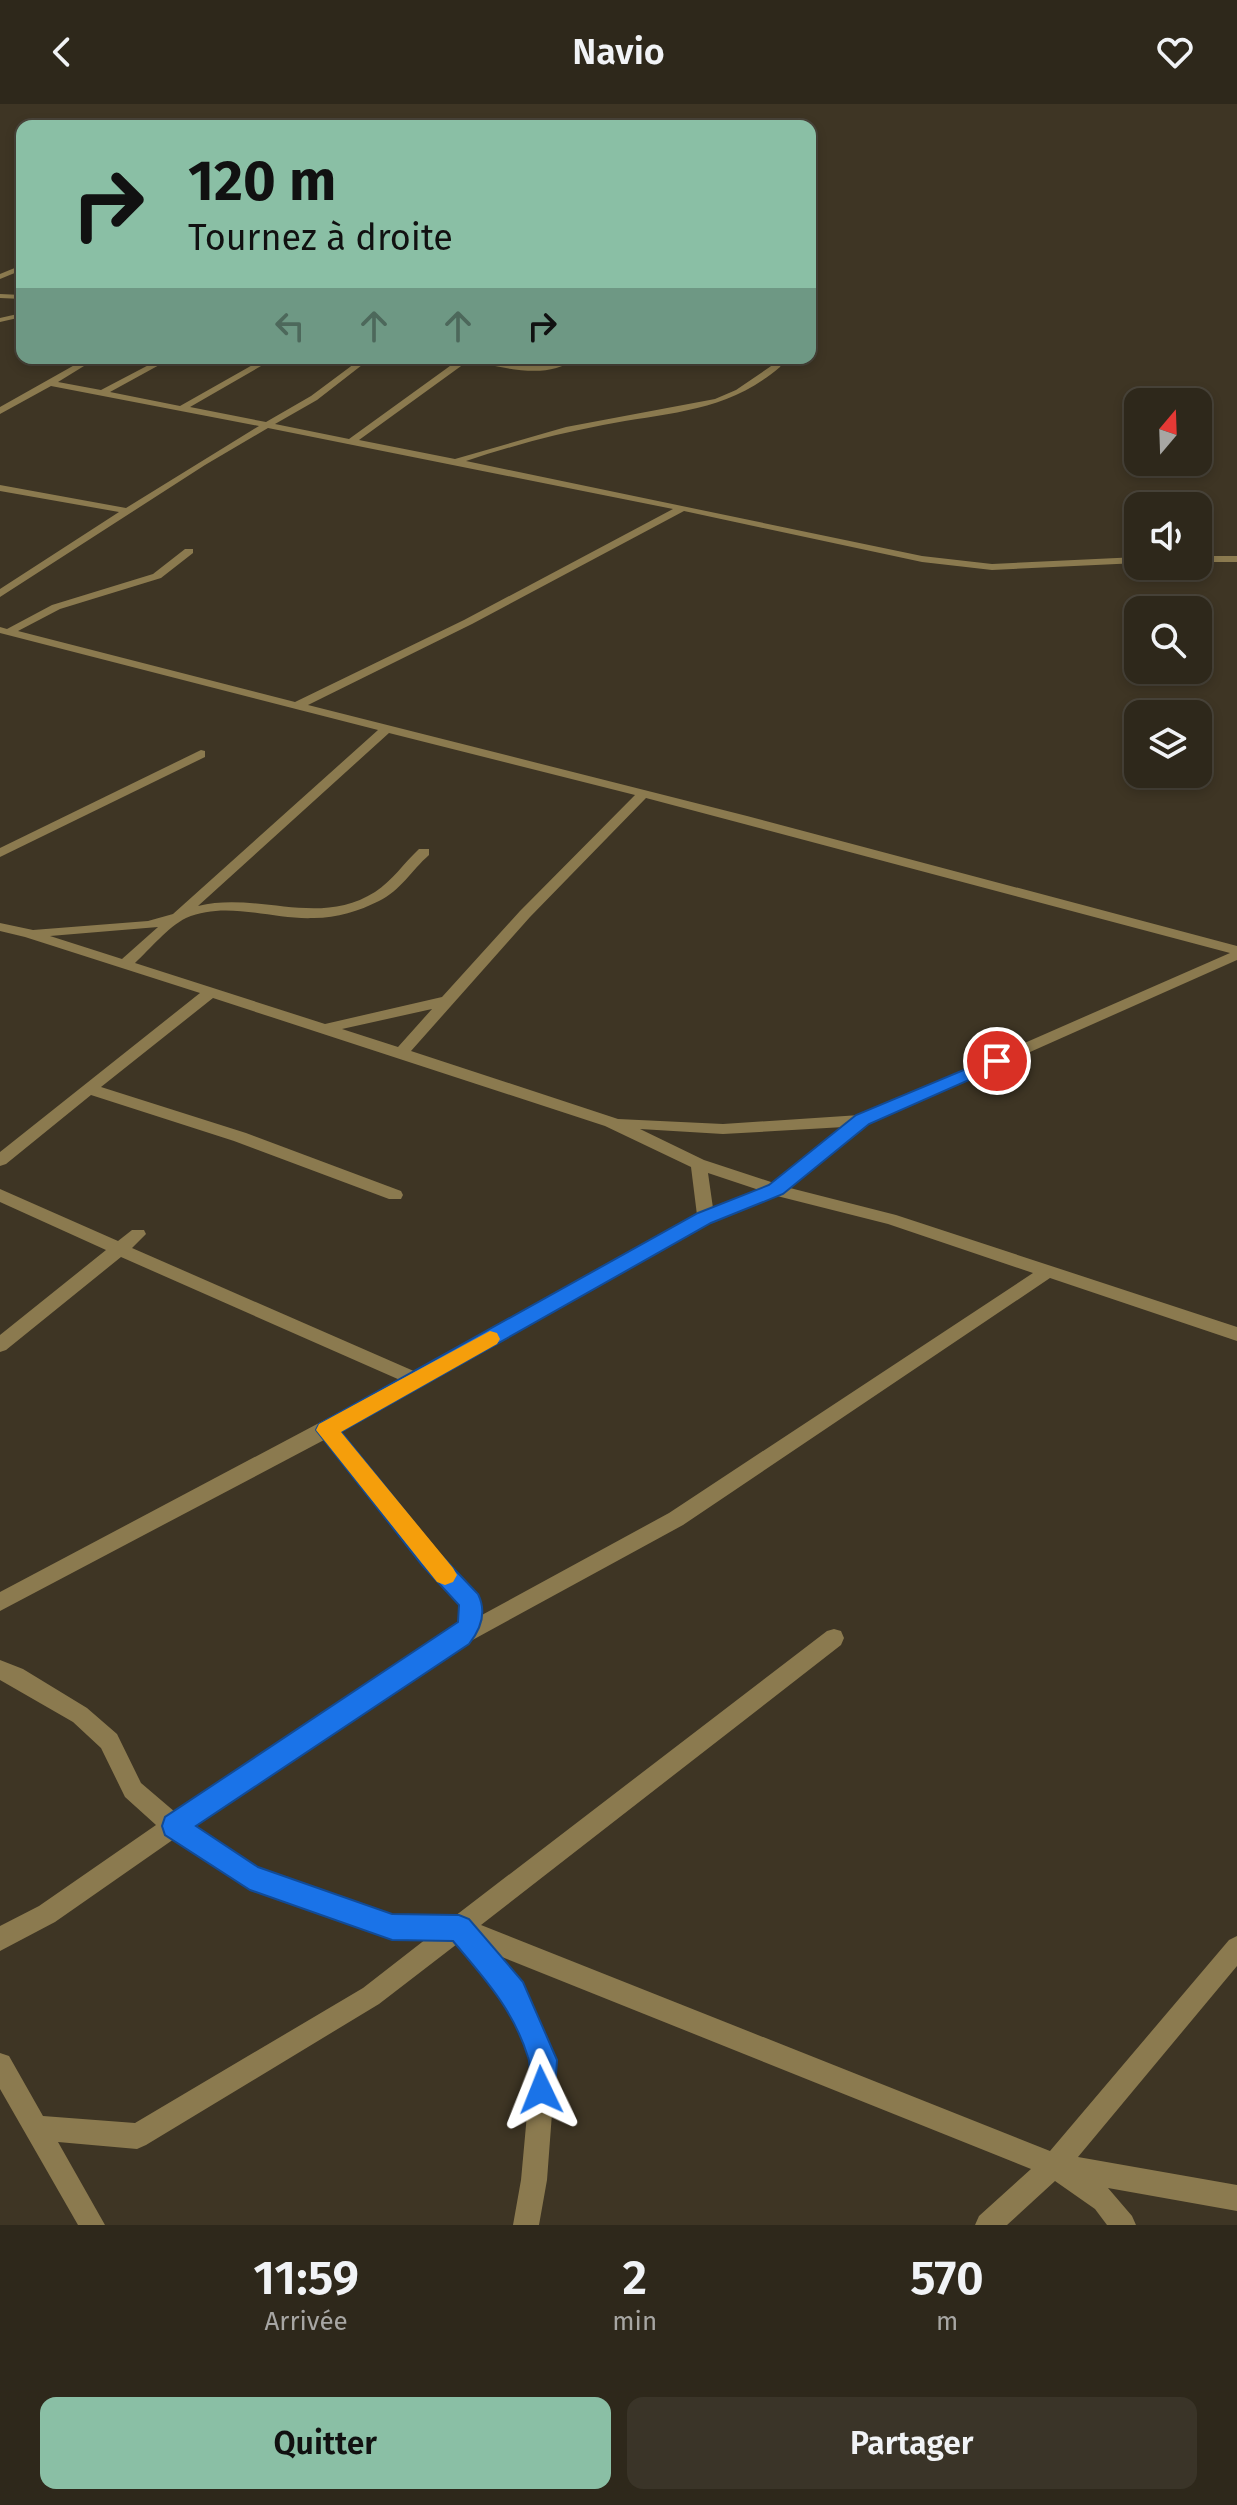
<!DOCTYPE html>
<html lang="fr">
<head>
<meta charset="utf-8">
<style>
	:root { --surface:#2e281b; --page:#3a3428; --text:#f1f3f6; --muted:#a7a6a3; --line:#49443a; --accent:#8abfa5 }
	body { margin:0; font-family:"Fira Sans",sans-serif; background:var(--page); color:var(--text); height:100vh; display:flex; flex-direction:column; font-size:30px; white-space:nowrap }
	* { box-sizing:border-box; margin:0 }
	p { font-size:26px; color:var(--muted) }
	.icon { flex:none; width:44px; height:44px; fill:none; stroke:currentColor; stroke-width:2; stroke-linecap:round; stroke-linejoin:round }
	.map { position:relative; height:2121px; overflow:hidden }
	.drawer { display:flex; flex-direction:column; background:var(--surface); flex:1 }
	.drawer>* { flex:none }
	.hud { position:absolute; left:16px; top:16px; width:800px; height:244px; border-radius:16px; box-shadow:0 4px 12px #0003,0 0 0 2px var(--line); background:#8abfa5; color:#111; overflow:hidden }
	.needle { width:52px; rotate:19deg }
	.tools { position:absolute; left:1124px; top:284px; display:grid; gap:16px }
	.tools a { display:grid; place-items:center; width:88px; height:88px; border-radius:16px; background:var(--surface); box-shadow:0 4px 12px #0003,0 0 0 2px var(--line); font-size:40px }
	.pin { position:absolute; display:grid; place-items:center; width:68px; height:68px; color:#fff; margin:-34px; border:4px solid #fff; border-radius:50%; box-shadow:0 2px 8px #0007 }
	.me { position:absolute; width:88px; margin:-44px; rotate:358deg; stroke-linejoin:round; filter:drop-shadow(0 0 6px #0008) }
	.turn { display:flex; align-items:center; gap:28px; height:168px; padding:0 40px; font-size:36px }
	.turn .icon { width:104px; height:104px; stroke-width:2.5 }
	.turn b { display:block; font-size:56px; line-height:68px }
	.lanes { display:flex; align-items:center; height:76px; padding:0 40px; background:#0003; justify-content:center; gap:40px; direction:ltr }
	.lanes .off { opacity:.35 }
	.eta { display:flex; justify-content:space-evenly; align-items:center; height:136px; text-align:center }
	.eta b { font-size:48px; font-weight:600; line-height:56px }
	.cta { display:flex; gap:16px; margin-top:auto; padding:16px 40px }
	.cta a { flex:1; height:92px; border-radius:16px; background:var(--accent); color:#111; font-size:32px; font-weight:600; line-height:92px; text-align:center }
	.cta a+a { background:var(--page); color:var(--text) }
	header { display:flex; justify-content:space-between; align-items:center; height:104px; padding:0 40px; background:var(--surface); font-size:36px; font-weight:600 }
	.map>svg:first-child { display:block }
	.lines { fill:none; stroke-linecap:round; stroke-linejoin:round }
	.street { fill:#8b7a4f; fill-rule:evenodd }
	.route { fill:#1a73e8; stroke:#114b97; stroke-width:2 }
	.slow { fill:#f59e0b }
</style>
</head>
<body>
<header><svg class="icon" aria-label="back" viewBox="0 0 24 24"><path d="M15 5l-7 7 7 7"/></svg>Navio<svg class="icon" aria-label="heart" viewBox="0 0 24 24"><path d="M12 20l-8-8c-3-5 5-10 8-4 3-6 11-1 8 4z"/></svg></header>
<div class="map">
<svg width="1237" height="2121" viewBox="0 0 1237 2121">
	<rect width="100%" height="100%" fill="#3e3524"/>
	<g class="lines">
		<g class="street">
			<polygon points="702,16 705,18 700,22 693,22"/>
			<polygon points="22,161 22,166 0,175 0,170"/>
			<polygon points="0,190 22,191 22,195 0,194"/>
			<polygon points="22,209 22,213 0,218 0,214"/>
			<path d="M87,254h10l-39,24 43,8 61,-32h10l-62,34 70,14 85,-48h10l-85,49 76,15 45,-26 51,-38h9l-54,42 -42,24 74,15 112,-81h20l54,8 41,-8c-30,24 -74,8 -108,3l-109,79 96,19 111,-32 149,-28 21,-9 41,-28 4,3 -1,2c-54,46 -111,45 -177,58 -47,9 -92,21 -137,36l456,95 70,8 146,-7v6l-146,7 -70,-8 -238,-51 -212,113 -164,81 439,111 490,130v14l-369,164 -78,64 106,27 341,112v14l-187,-63 -367,247 -216,118 -274,183 63,42 136,47 63,1 372,-285 7,-2 7,2 3,7 -3,7 -360,280 569,226 179,-211 8,-4v30l-159,191 159,28v26l-129,-23 24,28 4,9h-29l-12,-16 -40,-28 -48,44h-32l4,-9 52,-47 -534,-214 25,29 34,76 -9,120 -8,45h-26l8,-45 11,-120 -26,-60 -49,-56 -78,60 -233,141 -9,4 -79,-7 47,83h-27l-78,-136v-36l9,3 34,60 92,7 228,-135 63,-49h-34l-142,-51 -76,-49 -119,83 -55,29v-25l39,-20 117,-81 -31,-28 -24,-49 -28,-26 -73,-42v-20l23,9 64,39 30,26 24,49 34,29 279,-183 6,-6v-19l-37,-40 -99,-124 -324,171v-19l400,-212 -279,-123 -115,93 -6,2v-17l106,-85 -106,-48v-13l118,52 14,-11h12l2,4 -14,14 284,124 281,-157 -6,-48 -86,-41 -392,-128 -112,89 145,46 155,58 2,4 -2,4h-12l-155,-58 -143,-46 -85,69 -6,2v-14l200,-159 -175,-56 -25,-6v-8l33,7 115,-9 25,-7 205,-184 -378,-97v-6l7,2 45,-24 101,-31 32,-25h8v4l-32,25 -101,31 -42,22 277,71 169,-82 209,-111 -405,-81 -63,37 -205,132v-8l119,-77 -119,-21v-6l126,23 133,-82 -208,-40 -51,28v-7zM389,629l246,62 -115,116 -78,86 -117,27 -190,-61c15,-14 33,-36 51,-45 41,-18 86,2 128,0 23,0 45,-7 65,-17 21,-10 33,-31 50,-46v-6h-10c-15,14 -27,32 -44,43 -57,36 -117,-1 -177,14zM646,694l584,155 -370,162 -137,9 -105,-5 -207,-68 119,-134zM158,823l-36,32 -72,-23zM432,905l-34,38 -56,-18zM844,1023l-70,56 -70,-23 -64,-31 83,5zM708,1069l51,17 -46,18zM777,1092l111,28 145,49 -364,240 -189,103v-15l-3,-6 -40,-43 -98,-120 372,-210z"/>
			<rect x="1198" y="452" width="39" height="6"/>
			<polygon points="201,646 205,647 205,653 0,753 0,744"/>
		</g>
	</g>
	<path class="route" d="M997,952l6,1 3,4 -3,4 -134,59 -86,70 -72,29 -370,209 97,120 40,42c9,18 3,35 -9,50l-273,182 62,41 134,47 67,1 10,4 54,63 34,78 -2,30 -4,10 -10,4 -10,-4c-6,-15 2,-29 -3,-43 -15,-48 -43,-78 -75,-116l-61,-1 -142,-50 -85,-55 -3,-9 3,-9 293,-195 1,-17 -37,-40 -106,-135 3,-6 379,-211 71,-28 87,-70z"/>
	<polygon class="slow" points="490,1227 497,1229 500,1235 497,1240 341,1328 453,1464 457,1471 453,1478 445,1481 437,1478 316,1326 319,1320"/>
</svg>
<div class="tools">
<a><svg class="needle" viewBox="-14 -14 28 28"><path d="M0-13l5 13h-10z" fill="#e53935"/><path d="M0 13l5-13h-10z" fill="#a7a6a3"/></svg></a>
<a><svg class="icon" aria-label="sound" viewBox="0 0 24 24"><path d="M4 9h4l5-4v14l-5-4H4zM17 9q2 3 0 6"/></svg></a>
<a><svg class="icon" aria-label="search" viewBox="0 0 24 24"><circle cx="10" cy="10" r="6"/><path d="M15 15l6 6"/></svg></a>
<a><svg class="icon" aria-label="layers" viewBox="0 0 24 24"><path d="M12 4l9 5-9 5-9-5zM3 14l9 5 9-5"/></svg></a>
</div>
<div class="pin" style="left:997px;top:957px;background:#d93025"><svg class="icon" aria-label="arrive" viewBox="0 0 24 24"><path d="M6 21V4h12l-3 4 3 4H6"/></svg></div>
<svg class="me" style="left:541px;top:1986px" viewBox="-20 -20 40 40"><path d="M0-17L14 15 0 8-14 15z" fill="#1a73e8" stroke="#fff" stroke-width="4"/></svg>
<div class="hud">
<div class="turn"><svg class="icon" aria-label="right" viewBox="0 0 24 24"><path d="M7 20v-9h11M14 6l5 5-5 5"/></svg><div><b>120 m</b>Tournez à droite</div></div>
<div class="lanes"><svg class="icon off" aria-label="left" viewBox="0 0 24 24"><path d="M17 20v-9H6M10 6l-5 5 5 5"/></svg><svg class="icon off" aria-label="ahead" viewBox="0 0 24 24"><path d="M12 20V5M6 11l6-6 6 6"/></svg><svg class="icon off" aria-label="ahead" viewBox="0 0 24 24"><path d="M12 20V5M6 11l6-6 6 6"/></svg><svg class="icon" aria-label="right" viewBox="0 0 24 24"><path d="M7 20v-9h11M14 6l5 5-5 5"/></svg></div>
</div>
</div>
<section class="drawer">
<div class="eta">
<div><b>11:59</b><p>Arrivée</p></div>
<div><b>2</b><p>min</p></div>
<div><b>570</b><p>m</p></div>
</div>
<div class="cta"><a>Quitter</a><a>Partager</a></div>
</section>
</body>
</html>
